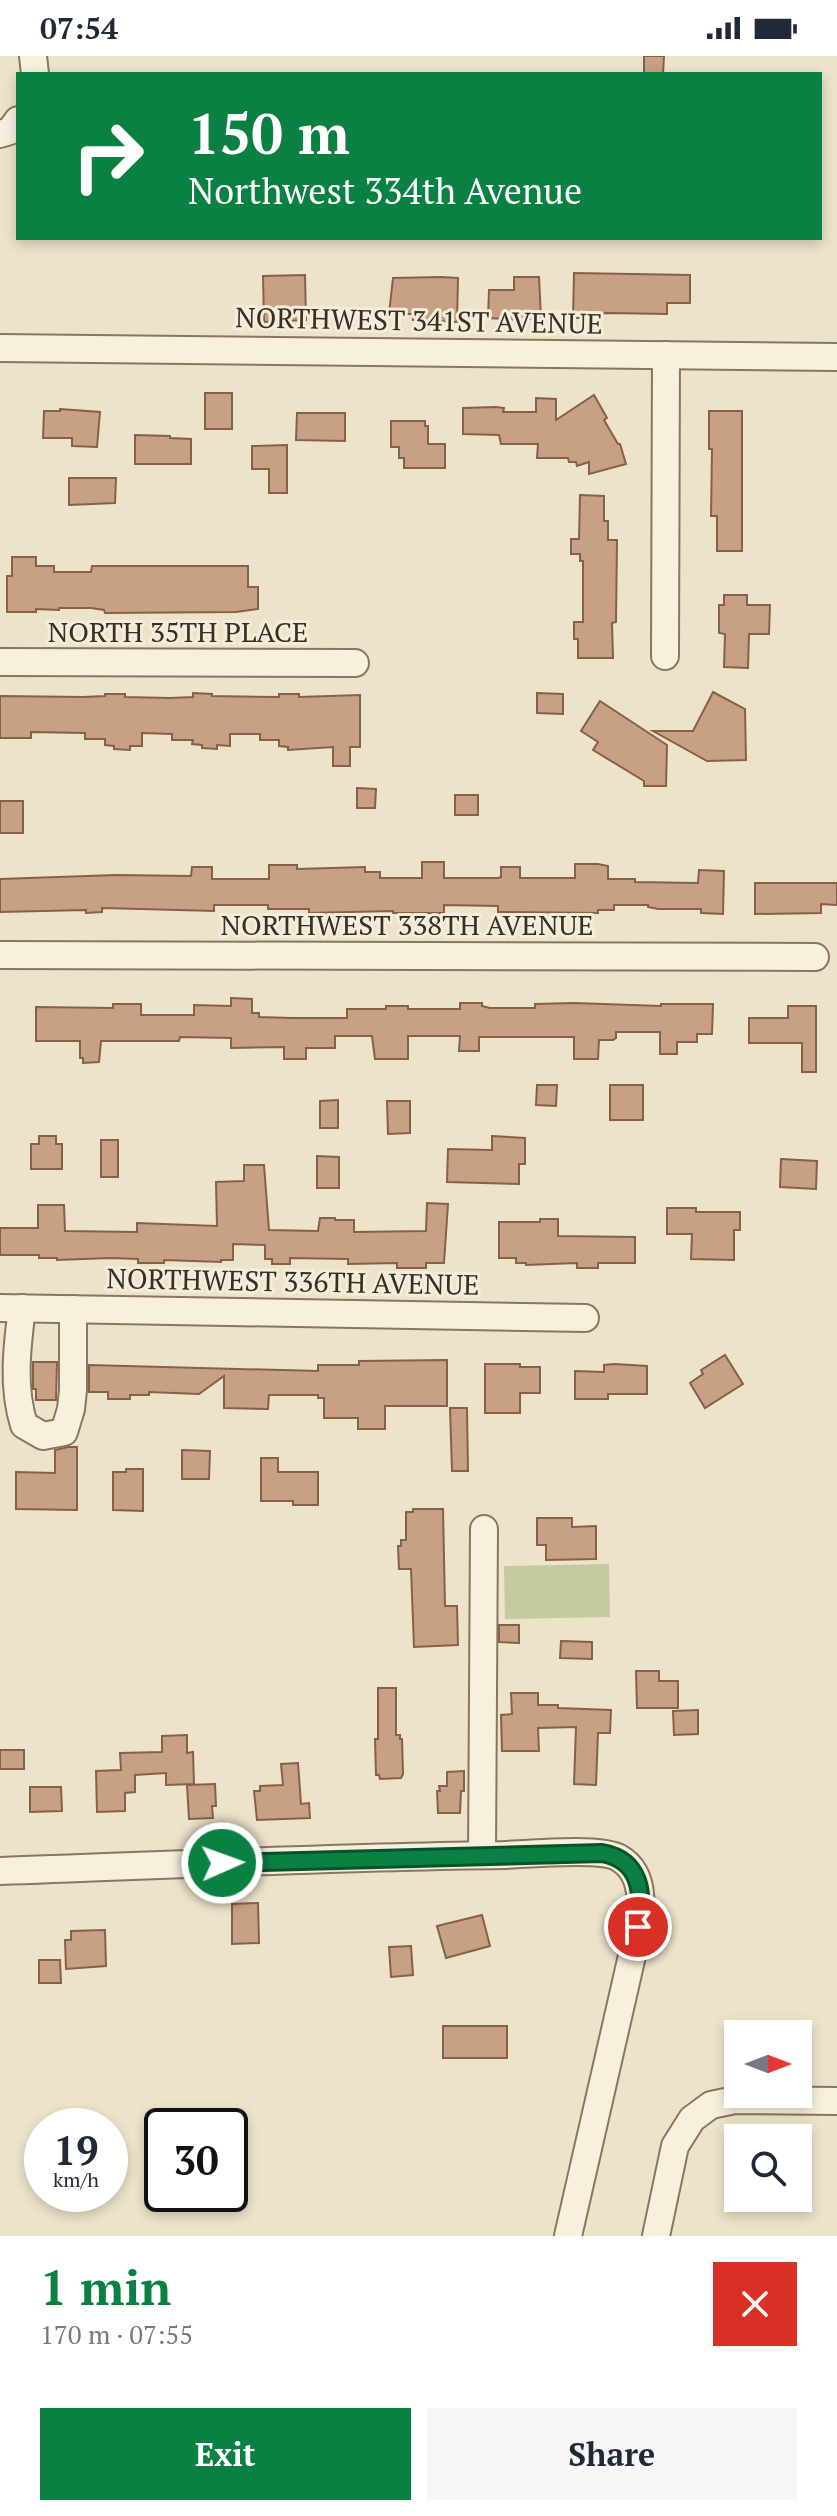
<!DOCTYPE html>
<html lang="en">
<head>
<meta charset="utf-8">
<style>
	:root { --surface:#fff; --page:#f6f6f7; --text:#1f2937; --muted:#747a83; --accent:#0b8043 }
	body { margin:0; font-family:"PT Serif",serif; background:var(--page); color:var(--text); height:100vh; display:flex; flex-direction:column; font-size:30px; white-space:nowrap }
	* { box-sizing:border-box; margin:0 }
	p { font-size:26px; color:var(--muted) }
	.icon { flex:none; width:44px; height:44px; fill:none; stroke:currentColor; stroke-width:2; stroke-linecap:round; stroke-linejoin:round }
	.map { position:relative; height:2180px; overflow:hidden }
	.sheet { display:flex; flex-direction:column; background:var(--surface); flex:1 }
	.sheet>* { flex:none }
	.guide { position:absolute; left:16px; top:16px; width:806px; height:168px; border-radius:0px; box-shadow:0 4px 12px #0003; background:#0b8043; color:#fff; overflow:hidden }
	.needle { width:52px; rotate:90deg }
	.fabs { position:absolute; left:724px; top:1964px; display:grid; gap:16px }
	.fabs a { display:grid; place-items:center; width:88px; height:88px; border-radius:0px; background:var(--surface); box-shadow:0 4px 12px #0003; font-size:40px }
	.speed { position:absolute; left:24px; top:2052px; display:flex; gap:16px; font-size:40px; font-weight:700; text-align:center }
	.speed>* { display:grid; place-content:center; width:104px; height:104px; border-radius:50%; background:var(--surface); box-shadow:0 4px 12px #0003; line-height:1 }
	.speed small { font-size:20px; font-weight:400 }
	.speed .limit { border:4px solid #111; border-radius:12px; background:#fff; color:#111 }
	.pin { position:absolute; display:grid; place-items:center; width:68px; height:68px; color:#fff; margin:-34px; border:4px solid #fff; border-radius:50%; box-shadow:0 2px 8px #0007 }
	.me { position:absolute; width:88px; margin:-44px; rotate:88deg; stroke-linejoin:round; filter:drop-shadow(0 0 6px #0008) }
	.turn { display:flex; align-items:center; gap:28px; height:168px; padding:0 40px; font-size:36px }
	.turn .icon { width:104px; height:104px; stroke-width:2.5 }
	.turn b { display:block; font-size:56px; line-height:68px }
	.round { display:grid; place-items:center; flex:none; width:84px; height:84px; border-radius:0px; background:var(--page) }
	.overview { display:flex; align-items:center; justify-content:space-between; height:136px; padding:0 40px }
	h1 { font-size:48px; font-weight:600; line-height:60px; color:var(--accent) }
	.action { display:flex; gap:16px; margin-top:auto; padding:16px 40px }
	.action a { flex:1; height:92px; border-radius:0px; background:var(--accent); color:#fff; font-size:32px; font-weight:600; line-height:92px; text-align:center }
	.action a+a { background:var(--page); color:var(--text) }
	.status { display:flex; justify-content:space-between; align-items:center; height:56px; padding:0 40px; background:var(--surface); direction:ltr }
	.status svg { height:22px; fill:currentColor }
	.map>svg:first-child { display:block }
	.green { fill:#c5cb9e }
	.building { fill:#c8a083; stroke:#866047; stroke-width:2 }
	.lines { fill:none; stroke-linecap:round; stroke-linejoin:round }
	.minor-casing { stroke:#89765f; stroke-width:30 }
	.minor { stroke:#f7f0dd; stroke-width:26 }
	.route-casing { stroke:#07532c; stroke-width:20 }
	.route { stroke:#0b8043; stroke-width:14 }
	.labels { text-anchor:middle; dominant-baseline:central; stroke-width:6; stroke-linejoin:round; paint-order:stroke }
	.street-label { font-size:28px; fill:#3a2e22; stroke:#f4edda }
</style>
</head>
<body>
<div class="status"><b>07:54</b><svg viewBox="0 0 49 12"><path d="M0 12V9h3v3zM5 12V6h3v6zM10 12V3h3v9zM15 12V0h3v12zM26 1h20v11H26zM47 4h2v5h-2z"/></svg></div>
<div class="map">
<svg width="837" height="2180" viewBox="0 0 837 2180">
	<rect width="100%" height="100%" fill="#ede3ca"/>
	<polygon class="green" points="609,1508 610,1561 505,1563 504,1510"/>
	<g class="building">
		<polygon points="644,0 664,0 663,18 644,18"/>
		<polygon points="574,217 690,219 690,247 667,247 667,258 607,257 589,258 589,262 573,262"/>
		<polygon points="305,219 306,264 264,266 263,220"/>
		<polygon points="441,221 458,222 457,266 413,264 413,258 389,258 393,222"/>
		<polygon points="514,221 539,221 541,262 523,264 488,262 489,234 514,234"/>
		<rect x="205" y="337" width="27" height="36"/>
		<polygon points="594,339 607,362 604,364 618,388 620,388 626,408 589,418 589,406 577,410 576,406 569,406 568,402 537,402 538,388 501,388 499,379 463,378 463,352 496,351 504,352 503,356 536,356 536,342 556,343 556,364"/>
		<polygon points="60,353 100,356 97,391 72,390 72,382 43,382 44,355 60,355"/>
		<polygon points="709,355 742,355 742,495 717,495 717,460 711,460 712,393 709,393"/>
		<polygon points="297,357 345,357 345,385 296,384"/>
		<polygon points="391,365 425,365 425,370 428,370 428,388 445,388 445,412 404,412 404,402 399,402 399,391 391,391"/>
		<polygon points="135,379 170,380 170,382 191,383 191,408 135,408"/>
		<polygon points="287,389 287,437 269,437 269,413 252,413 252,390"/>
		<polygon points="69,422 116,422 115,447 69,449"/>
		<polygon points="580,439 604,440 604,465 608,465 608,484 617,484 616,566 612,567 613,602 578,602 578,583 574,583 574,566 583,566 583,505 580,505 580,498 571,498 571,483 579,483"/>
		<polygon points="12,501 36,501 36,510 54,510 54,516 91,516 92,510 248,510 248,531 258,531 258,553 236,556 105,557 104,554 91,552 59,552 59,554 36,553 36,556 7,556 7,520 12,520"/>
		<polygon points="724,539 747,539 747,549 770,549 769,578 749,578 748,612 724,611 725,578 719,577 719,549 724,549"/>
		<polygon points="713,636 745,653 746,704 707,705 653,675 693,675"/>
		<polygon points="193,637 212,638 212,640 279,641 279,638 299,638 299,641 360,639 360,691 350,691 350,710 333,710 333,691 288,694 288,691 279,690 279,684 260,684 260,678 230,678 230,690 217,689 217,693 202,692 202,689 192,688 193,684 172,684 172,678 142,677 142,690 130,690 130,694 114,693 114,690 105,689 105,683 85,683 85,677 31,676 31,682 0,682 0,640 83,641 105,640 105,638 125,638 125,641 170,642 193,641"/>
		<polygon points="537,637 563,638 563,658 537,657"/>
		<polygon points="600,645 667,689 666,730 644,730 644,725 593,694 598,686 581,675"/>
		<polygon points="357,732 376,733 375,752 357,752"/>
		<rect x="455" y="739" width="23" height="20"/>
		<rect x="0" y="745" width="23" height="32"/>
		<polygon points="422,806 444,806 444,822 498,822 501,821 501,811 520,811 520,822 575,822 575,808 598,808 608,810 608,823 635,823 635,826 698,827 699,814 724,815 723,858 701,857 701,853 658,853 648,851 648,849 614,849 614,854 598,854 598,857 498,856 498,850 444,849 444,857 393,857 393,855 309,857 309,853 268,853 268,849 214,849 214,855 102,852 102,856 86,857 86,854 0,856 0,823 116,819 191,820 192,811 212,811 212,823 269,823 269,809 297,809 297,813 365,811 365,816 380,816 380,822 422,822"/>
		<polygon points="755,827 837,827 837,849 821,848 821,857 755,858"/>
		<polygon points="231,942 252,943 252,957 259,957 259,961 292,962 347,962 347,953 386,953 386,950 408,950 408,953 460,953 460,947 482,947 482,950 490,952 535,952 535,948 574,947 661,950 661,948 713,948 712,978 697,978 697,986 677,986 677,998 660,998 660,976 616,976 616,982 613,984 599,984 598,1003 574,1003 574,981 479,981 479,995 459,995 460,980 408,980 408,1003 375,1003 372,980 335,980 335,992 306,992 306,1003 284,1003 284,991 231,992 231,982 180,981 179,985 101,985 99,1006 83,1007 83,1002 80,1002 80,985 36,985 36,951 113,952 113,948 141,948 141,959 194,959 194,949 231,950"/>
		<polygon points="788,950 816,950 816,1016 802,1016 802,987 749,987 749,962 788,962"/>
		<polygon points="537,1029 557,1029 556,1050 536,1049"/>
		<rect x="610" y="1029" width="33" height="35"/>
		<polygon points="338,1044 338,1072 320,1072 320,1045"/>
		<polygon points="387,1045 410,1045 410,1077 388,1078"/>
		<polygon points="39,1080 56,1080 56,1088 62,1088 62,1113 31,1113 31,1088 39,1088"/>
		<polygon points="492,1080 525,1082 525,1108 519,1108 519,1128 447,1126 448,1093 492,1094"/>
		<rect x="101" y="1084" width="17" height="37"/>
		<polygon points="317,1100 339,1101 339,1132 317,1132"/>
		<polygon points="781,1103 817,1105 816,1133 780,1131"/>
		<polygon points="244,1109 264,1109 269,1174 318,1175 320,1162 335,1162 335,1164 354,1164 354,1176 426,1175 427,1147 448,1148 444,1207 426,1207 426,1212 397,1212 397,1207 348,1208 348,1203 290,1202 290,1208 272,1208 272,1203 265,1203 265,1189 233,1188 233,1204 221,1204 221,1206 164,1204 164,1207 138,1207 138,1203 111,1202 57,1204 57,1202 39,1202 39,1199 0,1199 0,1172 38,1172 38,1149 64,1149 65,1175 137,1176 137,1167 217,1170 216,1126 244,1125"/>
		<polygon points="667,1152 696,1152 696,1156 740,1156 740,1174 734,1174 734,1204 691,1203 692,1178 667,1178"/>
		<polygon points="540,1163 558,1163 558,1180 635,1181 635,1207 598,1207 598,1212 577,1212 577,1207 526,1209 526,1207 516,1207 516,1202 499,1202 499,1166 540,1166"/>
		<polygon points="725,1299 743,1328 705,1352 690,1327 703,1318 701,1314"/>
		<polygon points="447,1304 447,1350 385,1350 385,1373 358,1373 358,1362 324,1362 324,1342 318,1342 318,1339 269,1339 268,1353 224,1352 224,1320 199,1338 149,1336 149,1339 130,1339 130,1343 108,1343 108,1336 89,1336 89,1309 318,1315 318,1309 359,1309 359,1305"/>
		<polygon points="33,1306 57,1306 56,1344 36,1344 36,1333 33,1333"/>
		<polygon points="485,1308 520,1308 520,1311 540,1311 540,1337 520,1337 520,1357 485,1357"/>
		<polygon points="614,1308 647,1310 647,1338 608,1338 608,1343 575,1343 575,1315 604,1316 604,1309"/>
		<polygon points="450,1352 467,1352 468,1415 452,1415"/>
		<polygon points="68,1391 77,1391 77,1454 16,1453 16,1416 55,1417 55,1394"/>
		<polygon points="182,1394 210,1395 209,1423 182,1423"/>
		<polygon points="261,1402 278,1402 278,1416 318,1416 318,1449 293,1449 293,1445 261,1445"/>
		<polygon points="126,1413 143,1413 143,1455 113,1454 113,1416 126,1416"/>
		<polygon points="413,1453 443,1453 445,1550 457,1550 458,1589 414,1591 411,1513 399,1513 398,1490 401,1490 401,1484 406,1484 406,1456 413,1456"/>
		<polygon points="537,1462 572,1462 572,1471 596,1470 596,1503 546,1504 546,1489 537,1489"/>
		<polygon points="499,1569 519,1569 519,1587 499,1586"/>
		<polygon points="561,1585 592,1586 592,1603 560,1602"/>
		<polygon points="636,1615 659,1615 659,1625 678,1625 678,1652 637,1652"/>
		<polygon points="378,1632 396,1632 396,1679 400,1679 400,1683 402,1683 403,1718 401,1722 380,1723 379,1719 376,1719 375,1683 378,1683"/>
		<polygon points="511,1637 538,1637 538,1649 558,1649 558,1652 611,1654 610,1677 598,1677 596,1729 574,1728 576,1671 538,1672 539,1695 502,1695 501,1659 512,1658"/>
		<polygon points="698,1654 698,1678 674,1679 673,1655"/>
		<polygon points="187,1679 187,1697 193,1696 194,1728 166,1729 166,1717 135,1719 135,1736 125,1737 125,1755 97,1756 96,1715 121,1714 120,1697 162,1696 162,1680"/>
		<rect x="0" y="1694" width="24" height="19"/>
		<polygon points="298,1707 301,1748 309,1747 310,1762 257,1764 254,1735 260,1735 260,1730 283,1729 281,1708"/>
		<polygon points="464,1715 464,1735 461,1735 460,1757 438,1757 437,1735 440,1735 439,1730 447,1730 447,1716"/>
		<polygon points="215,1728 216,1750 212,1750 213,1762 189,1763 187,1729"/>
		<polygon points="30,1731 61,1731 62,1755 30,1756"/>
		<polygon points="258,1847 259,1887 232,1888 232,1848"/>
		<polygon points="482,1859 490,1890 446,1902 437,1870"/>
		<polygon points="105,1874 106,1910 66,1913 65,1884 71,1884 71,1875"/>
		<polygon points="411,1890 413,1919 391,1921 389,1891"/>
		<polygon points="39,1904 60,1904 61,1927 39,1927"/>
		<rect x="443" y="1970" width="64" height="32"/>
	</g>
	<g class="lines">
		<defs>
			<g id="minor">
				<polyline points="33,0 35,18"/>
				<polyline points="0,78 10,75 18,64"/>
				<polyline points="0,292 837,301"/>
				<polyline points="665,600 666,299"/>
				<polyline points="0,606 355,607"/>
				<polyline points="0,899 815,901"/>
				<polyline points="0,1252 585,1262"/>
				<path d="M22,1252c-5,39 -10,79 2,117l19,11 21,-4 7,-23 2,-19v-81"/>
				<polyline points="482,1799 484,1473"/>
				<path d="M0,1815c168,-6 336,-14 504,-16 24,-1 98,-8 115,3 31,18 21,60 15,89l-66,289"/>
				<polyline points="656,2180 675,2090 692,2063 711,2049 735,2044 837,2045"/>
			</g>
		</defs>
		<use href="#minor" class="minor-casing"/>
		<use href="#minor" class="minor"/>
	</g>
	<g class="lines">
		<defs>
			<path id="route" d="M222,1807l380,-10c39,7 42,41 36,74"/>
		</defs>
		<use href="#route" class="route-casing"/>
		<use href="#route" class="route"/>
	</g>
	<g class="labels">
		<g class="street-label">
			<text transform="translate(419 264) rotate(1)">NORTHWEST 341ST AVENUE</text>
			<text x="178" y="575">NORTH 35TH PLACE</text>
			<text x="407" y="868">NORTHWEST 338TH AVENUE</text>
			<text transform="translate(293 1225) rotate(1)">NORTHWEST 336TH AVENUE</text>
		</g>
	</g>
</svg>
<div class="fabs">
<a><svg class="needle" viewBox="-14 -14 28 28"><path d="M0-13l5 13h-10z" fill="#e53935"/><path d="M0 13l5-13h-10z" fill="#747a83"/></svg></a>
<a><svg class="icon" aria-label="search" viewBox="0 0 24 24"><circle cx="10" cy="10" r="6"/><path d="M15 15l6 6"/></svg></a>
</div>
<div class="speed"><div>19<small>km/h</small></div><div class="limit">30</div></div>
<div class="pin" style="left:638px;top:1871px;background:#d93025"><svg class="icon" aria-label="arrive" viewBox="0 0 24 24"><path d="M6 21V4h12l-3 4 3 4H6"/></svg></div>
<svg class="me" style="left:222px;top:1807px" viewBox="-20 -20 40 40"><circle r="17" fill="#0b8043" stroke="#fff" stroke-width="3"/><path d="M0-11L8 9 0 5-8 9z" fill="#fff"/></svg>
<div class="guide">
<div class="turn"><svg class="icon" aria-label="right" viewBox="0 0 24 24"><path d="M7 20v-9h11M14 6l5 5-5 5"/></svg><div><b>150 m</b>Northwest 334th Avenue</div></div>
</div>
</div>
<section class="sheet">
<div class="overview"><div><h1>1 min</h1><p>170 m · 07:55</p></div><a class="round" style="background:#d93025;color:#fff"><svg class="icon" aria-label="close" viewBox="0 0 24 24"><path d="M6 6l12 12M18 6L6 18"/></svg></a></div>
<div class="action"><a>Exit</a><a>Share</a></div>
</section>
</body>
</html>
